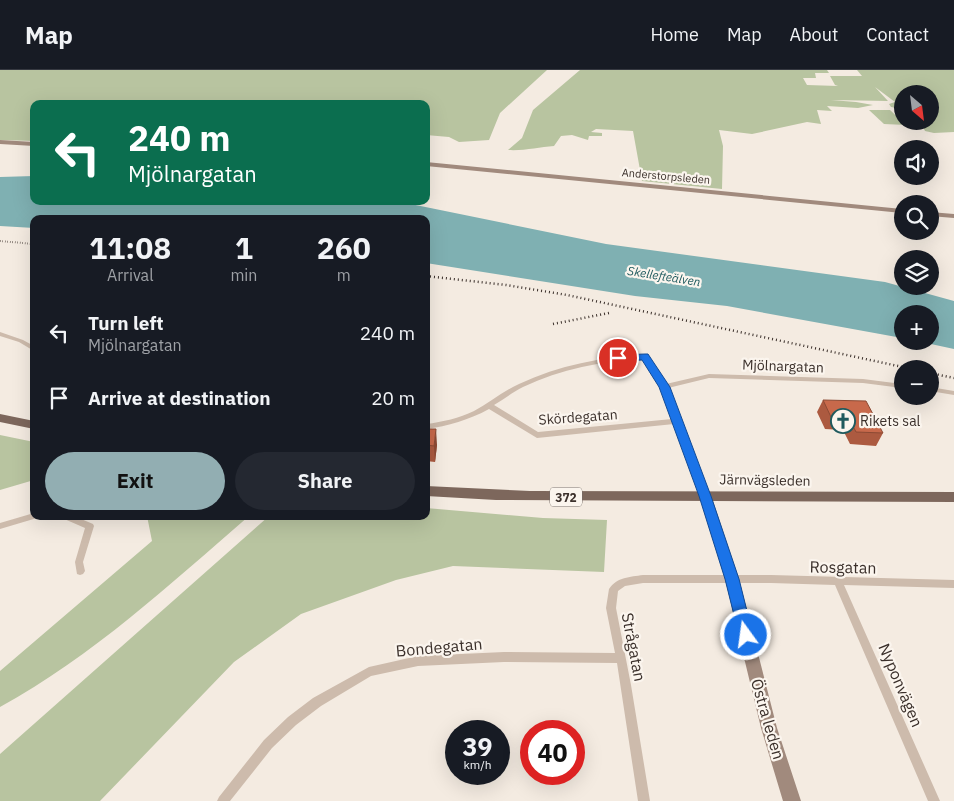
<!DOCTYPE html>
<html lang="en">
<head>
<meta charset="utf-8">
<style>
	:root { --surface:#171b24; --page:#242831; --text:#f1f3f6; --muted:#9ea1a6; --line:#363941; --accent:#92aeb2 }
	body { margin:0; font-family:"IBM Plex Sans",sans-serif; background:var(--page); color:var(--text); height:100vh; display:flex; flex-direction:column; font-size:19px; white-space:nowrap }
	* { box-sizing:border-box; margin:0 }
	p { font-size:16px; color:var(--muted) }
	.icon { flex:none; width:28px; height:28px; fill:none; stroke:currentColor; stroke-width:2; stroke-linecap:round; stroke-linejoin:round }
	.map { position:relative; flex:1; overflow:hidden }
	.details { position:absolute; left:30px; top:145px; width:400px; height:305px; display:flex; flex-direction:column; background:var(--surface); border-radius:10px; box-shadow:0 5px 20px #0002 }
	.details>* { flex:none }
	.hud { position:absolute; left:30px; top:30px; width:400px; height:105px; border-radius:10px; box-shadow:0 5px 20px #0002; background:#0b6e4f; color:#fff; overflow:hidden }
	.needle { width:32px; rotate:152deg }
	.buttons { position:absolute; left:894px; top:15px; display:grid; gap:10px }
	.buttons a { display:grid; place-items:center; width:45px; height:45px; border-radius:50%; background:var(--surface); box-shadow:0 5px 20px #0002; font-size:25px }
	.speed { position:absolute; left:445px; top:650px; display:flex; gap:10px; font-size:25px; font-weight:700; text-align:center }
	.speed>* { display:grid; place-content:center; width:65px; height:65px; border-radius:50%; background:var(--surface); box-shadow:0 5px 20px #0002; line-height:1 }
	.speed small { font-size:12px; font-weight:400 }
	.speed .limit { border:8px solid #d22; background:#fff; color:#111 }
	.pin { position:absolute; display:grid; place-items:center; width:42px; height:42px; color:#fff; margin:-21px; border:2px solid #fff; border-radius:50%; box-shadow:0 1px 5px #0007 }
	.me { position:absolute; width:55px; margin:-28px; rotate:346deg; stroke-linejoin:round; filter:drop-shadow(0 0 4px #0008) }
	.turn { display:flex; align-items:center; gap:18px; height:105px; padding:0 15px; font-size:22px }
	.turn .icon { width:65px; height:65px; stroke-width:2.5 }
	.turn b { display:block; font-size:35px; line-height:42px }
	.eta { display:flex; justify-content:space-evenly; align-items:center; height:85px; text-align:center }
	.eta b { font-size:30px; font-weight:700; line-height:35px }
	.primary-button { display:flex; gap:10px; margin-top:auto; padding:10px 15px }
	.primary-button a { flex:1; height:58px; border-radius:30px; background:var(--accent); color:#111; font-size:20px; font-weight:700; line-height:58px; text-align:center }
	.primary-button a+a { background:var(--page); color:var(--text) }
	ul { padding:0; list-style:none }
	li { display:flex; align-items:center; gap:15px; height:65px; padding:0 15px }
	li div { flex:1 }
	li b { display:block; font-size:19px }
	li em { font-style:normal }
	header { display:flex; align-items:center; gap:30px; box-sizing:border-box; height:70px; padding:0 25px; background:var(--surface); border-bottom:1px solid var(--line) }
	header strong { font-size:24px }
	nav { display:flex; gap:28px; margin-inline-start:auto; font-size:18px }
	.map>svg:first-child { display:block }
	.green { fill:#b8c4a0 }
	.water { fill:#7fb0b2 }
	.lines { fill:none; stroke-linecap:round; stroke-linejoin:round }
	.street { fill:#cdbbac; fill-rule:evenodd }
	.secondary { fill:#a18a7d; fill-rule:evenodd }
	.primary { fill:#7d675c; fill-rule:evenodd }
	.rail-far1 { stroke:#3b302b; stroke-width:2; stroke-dasharray:0.5 2; stroke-linecap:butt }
	.rail { stroke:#3b302b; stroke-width:2.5; stroke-dasharray:1 3; stroke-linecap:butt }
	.wall { fill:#ac5a40 }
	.shaded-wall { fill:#8c4a34 }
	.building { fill:#c8694b; stroke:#8c4a34 }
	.route { fill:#1a73e8; stroke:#114b97 }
	.labels { text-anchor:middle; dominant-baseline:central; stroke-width:4.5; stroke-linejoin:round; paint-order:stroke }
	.far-street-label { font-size:11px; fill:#3b302b; stroke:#fbf5ee }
	.far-water-label { font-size:12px; font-style:italic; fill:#1f5a5e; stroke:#fbf5ee }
	.shield { fill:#fbf5ee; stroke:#756b66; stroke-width:1 }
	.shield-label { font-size:12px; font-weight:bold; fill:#3b302b }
	.street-label { font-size:14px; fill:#3b302b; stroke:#fbf5ee }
	.poi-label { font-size:14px; fill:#3b302b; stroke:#fbf5ee; text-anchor:start }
	.near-street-label { font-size:16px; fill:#3b302b; stroke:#fbf5ee }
</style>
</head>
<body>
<header>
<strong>Map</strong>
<nav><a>Home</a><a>Map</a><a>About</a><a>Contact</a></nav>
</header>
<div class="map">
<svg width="954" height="731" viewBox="0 0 954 731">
	<rect width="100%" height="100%" fill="#f4ebe1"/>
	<g class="green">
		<polygon points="0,0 547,0 500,43 489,70 459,72 449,67 426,65 426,34 34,34 34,71 0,70"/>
		<path d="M580,0h247l2,3h-14l1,5h-13l4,7 31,1 -3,-1 -5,-9h32l-5,-6h97v62l-20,1 -9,-2 -4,-8 -5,-2h14v-27h-28v15l-11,-2 -2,-3 6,-2 -20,-15 13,14 -57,-1 25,2 17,3 -15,3 -31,-2 5,5 -15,-1 4,14 -14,-2 -55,12 -33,-4 4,16 -1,43 -80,-8 -9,-50 -37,-2 -5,3 11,1v3h-13l-1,4 -16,-5 -11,1 -7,10c-15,1 -30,5 -46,4l14,-12 11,-28z"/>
		<polygon points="869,40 890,40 906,55 884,54"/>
		<polygon points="0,365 34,372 34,410 0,420"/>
		<polygon points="426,438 543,448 607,450 604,502 453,496 396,510 301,544 234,592 100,731 0,731 0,684 269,446 426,446"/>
		<path d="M147,446h102c-80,69 -156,140 -249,191v-36l152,-130z"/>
	</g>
	<polygon class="water" points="34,106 34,131 396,131 606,174 885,212 954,231 954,279 917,271 930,271 930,244 902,244 902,268 727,236 635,226 426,193 426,149 34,149 34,158 0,156 0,107"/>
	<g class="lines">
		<g class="street">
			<polygon points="0,262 23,270 34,276 34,281 19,272 0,266"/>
			<path d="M645,285l2,1 19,28 43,-10 154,5 39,5v4l-39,-5 -154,-5 -41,10 41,107 -1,2h-6l-1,-2 -27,-71 -137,14 -48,-29c-20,11 -41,17 -63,20v-5c17,-2 33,-6 48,-13 15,-8 29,-20 45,-27 40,-19 83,-27 126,-29zM643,289l18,28 11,32 -134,13 -44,-27c10,-6 19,-13 29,-18 38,-18 79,-26 120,-28z"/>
			<polygon points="930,317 954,321 954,325 930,321"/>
			<polygon points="34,443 34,446 38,446 37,448 0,459 0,453"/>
			<polygon points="61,446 74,446 93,454 94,456 83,492 85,501 83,504 80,505 77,504 75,492 85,458 62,448"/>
			<path d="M643,505h128l183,5v8l-110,-3 96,216h-12l-93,-216 -64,-2h-128l-18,3 -7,5 -2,17 15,77 19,116h-12l-21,-138 -113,-1 -86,4 -47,10 -50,30 -25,19 -24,23 -42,53h-13l2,-4 45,-57 24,-23 25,-19 56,-31 49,-11 86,-4 111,1 -9,-45 3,-19c8,-12 21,-12 34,-14z"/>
		</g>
		<g class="secondary">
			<polygon points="0,70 34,72 34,76 0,74"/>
			<polygon points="426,92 902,139 902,143 426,96"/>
			<polygon points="930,142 954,144 954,148 930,146"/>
			<polygon points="705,420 709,422 711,425 739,509 777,658 801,731 783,731 761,658 725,509 699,425 701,422"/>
		</g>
		<g class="primary">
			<polygon points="0,344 34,351 34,359 0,352"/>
			<polygon points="426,416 530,421 954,422 954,432 496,430 426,426"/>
		</g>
		<polyline class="rail-far1" points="0,171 34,174"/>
		<g class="rail">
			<polyline points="426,206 506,215 567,225 912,299"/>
			<polyline points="553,254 609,243"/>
			<polyline points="930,303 954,308"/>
		</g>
	</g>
	<g class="wall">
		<polygon points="823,330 883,363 876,376 850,374 843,360 825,359 817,342"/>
		<polygon points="426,359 437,375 435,392 426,391"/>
	</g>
	<polygon class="shaded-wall" points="436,359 437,375 435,392 434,376"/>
	<g class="building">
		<polygon points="823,330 866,331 883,363 856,362 849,348 831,347"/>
		<polygon points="426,359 436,359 434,376 426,375"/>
	</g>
	<polygon class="route" points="645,284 648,284 670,317 711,426 739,509 753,565 751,570 746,572 741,570 739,565 725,509 699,426 659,317 642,290 618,291 613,288 618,285"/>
	<defs>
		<symbol id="church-ring" viewBox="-11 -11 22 22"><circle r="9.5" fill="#fbf5ee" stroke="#1f5a5e" stroke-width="1.5"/><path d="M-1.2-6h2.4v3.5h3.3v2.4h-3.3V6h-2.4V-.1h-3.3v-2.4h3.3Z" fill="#1f5a5e"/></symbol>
	</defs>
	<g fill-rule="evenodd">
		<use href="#church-ring" x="829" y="337" width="28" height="28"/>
	</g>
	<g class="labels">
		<g class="far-street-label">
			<text transform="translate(666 106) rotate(5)">Anderstorpsleden</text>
		</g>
		<g class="far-water-label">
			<text transform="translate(664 206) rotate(9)">Skellefteälven</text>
		</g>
		<rect class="shield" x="550" y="417.5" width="32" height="19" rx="4"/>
		<g class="shield-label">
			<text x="566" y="427">372</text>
		</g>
		<g class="street-label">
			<text transform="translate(783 296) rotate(2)">Mjölnargatan</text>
			<text transform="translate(578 347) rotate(-4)">Skördegatan</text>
			<text transform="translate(765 410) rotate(1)">Järnvägsleden</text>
		</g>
		<g class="poi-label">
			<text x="860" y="351">Rikets sal</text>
		</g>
		<g class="near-street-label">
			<text transform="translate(843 497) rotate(1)">Rosgatan</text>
			<text transform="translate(439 577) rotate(-5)">Bondegatan</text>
			<text transform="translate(634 577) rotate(79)">Strågatan</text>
			<text transform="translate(901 615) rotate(67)">Nyponvägen</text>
			<text transform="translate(768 649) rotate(74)">Östra leden</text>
		</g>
	</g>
</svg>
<div class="buttons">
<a><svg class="needle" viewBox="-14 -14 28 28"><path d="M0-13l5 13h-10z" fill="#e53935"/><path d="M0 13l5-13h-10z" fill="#9ea1a6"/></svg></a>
<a><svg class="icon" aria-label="sound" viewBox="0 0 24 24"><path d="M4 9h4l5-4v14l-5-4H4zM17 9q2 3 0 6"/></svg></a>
<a><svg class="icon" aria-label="search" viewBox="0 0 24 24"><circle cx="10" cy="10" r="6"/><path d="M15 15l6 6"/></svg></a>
<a><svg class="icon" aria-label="layers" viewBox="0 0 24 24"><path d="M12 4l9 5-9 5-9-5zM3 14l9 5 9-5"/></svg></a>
<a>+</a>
<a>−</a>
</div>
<div class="speed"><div>39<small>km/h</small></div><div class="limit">40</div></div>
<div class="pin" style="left:618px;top:288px;background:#d93025"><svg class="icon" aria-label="arrive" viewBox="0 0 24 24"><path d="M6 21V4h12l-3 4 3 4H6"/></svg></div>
<svg class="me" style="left:746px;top:565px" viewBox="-20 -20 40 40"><circle r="17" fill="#1a73e8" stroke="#fff" stroke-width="3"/><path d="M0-11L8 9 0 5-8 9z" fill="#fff"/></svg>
<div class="hud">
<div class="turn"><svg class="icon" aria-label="left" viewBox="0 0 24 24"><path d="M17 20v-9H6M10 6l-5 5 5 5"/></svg><div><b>240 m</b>Mjölnargatan</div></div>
</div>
<section class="details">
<div class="eta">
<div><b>11:08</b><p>Arrival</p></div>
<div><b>1</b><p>min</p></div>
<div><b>260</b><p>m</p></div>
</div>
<ul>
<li><svg class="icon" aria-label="left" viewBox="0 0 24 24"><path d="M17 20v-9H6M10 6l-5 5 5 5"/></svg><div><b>Turn left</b><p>Mjölnargatan</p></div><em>240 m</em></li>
<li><svg class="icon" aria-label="arrive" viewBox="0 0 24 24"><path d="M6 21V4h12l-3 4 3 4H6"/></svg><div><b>Arrive at destination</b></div><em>20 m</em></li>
</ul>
<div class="primary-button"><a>Exit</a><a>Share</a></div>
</section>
</div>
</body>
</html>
